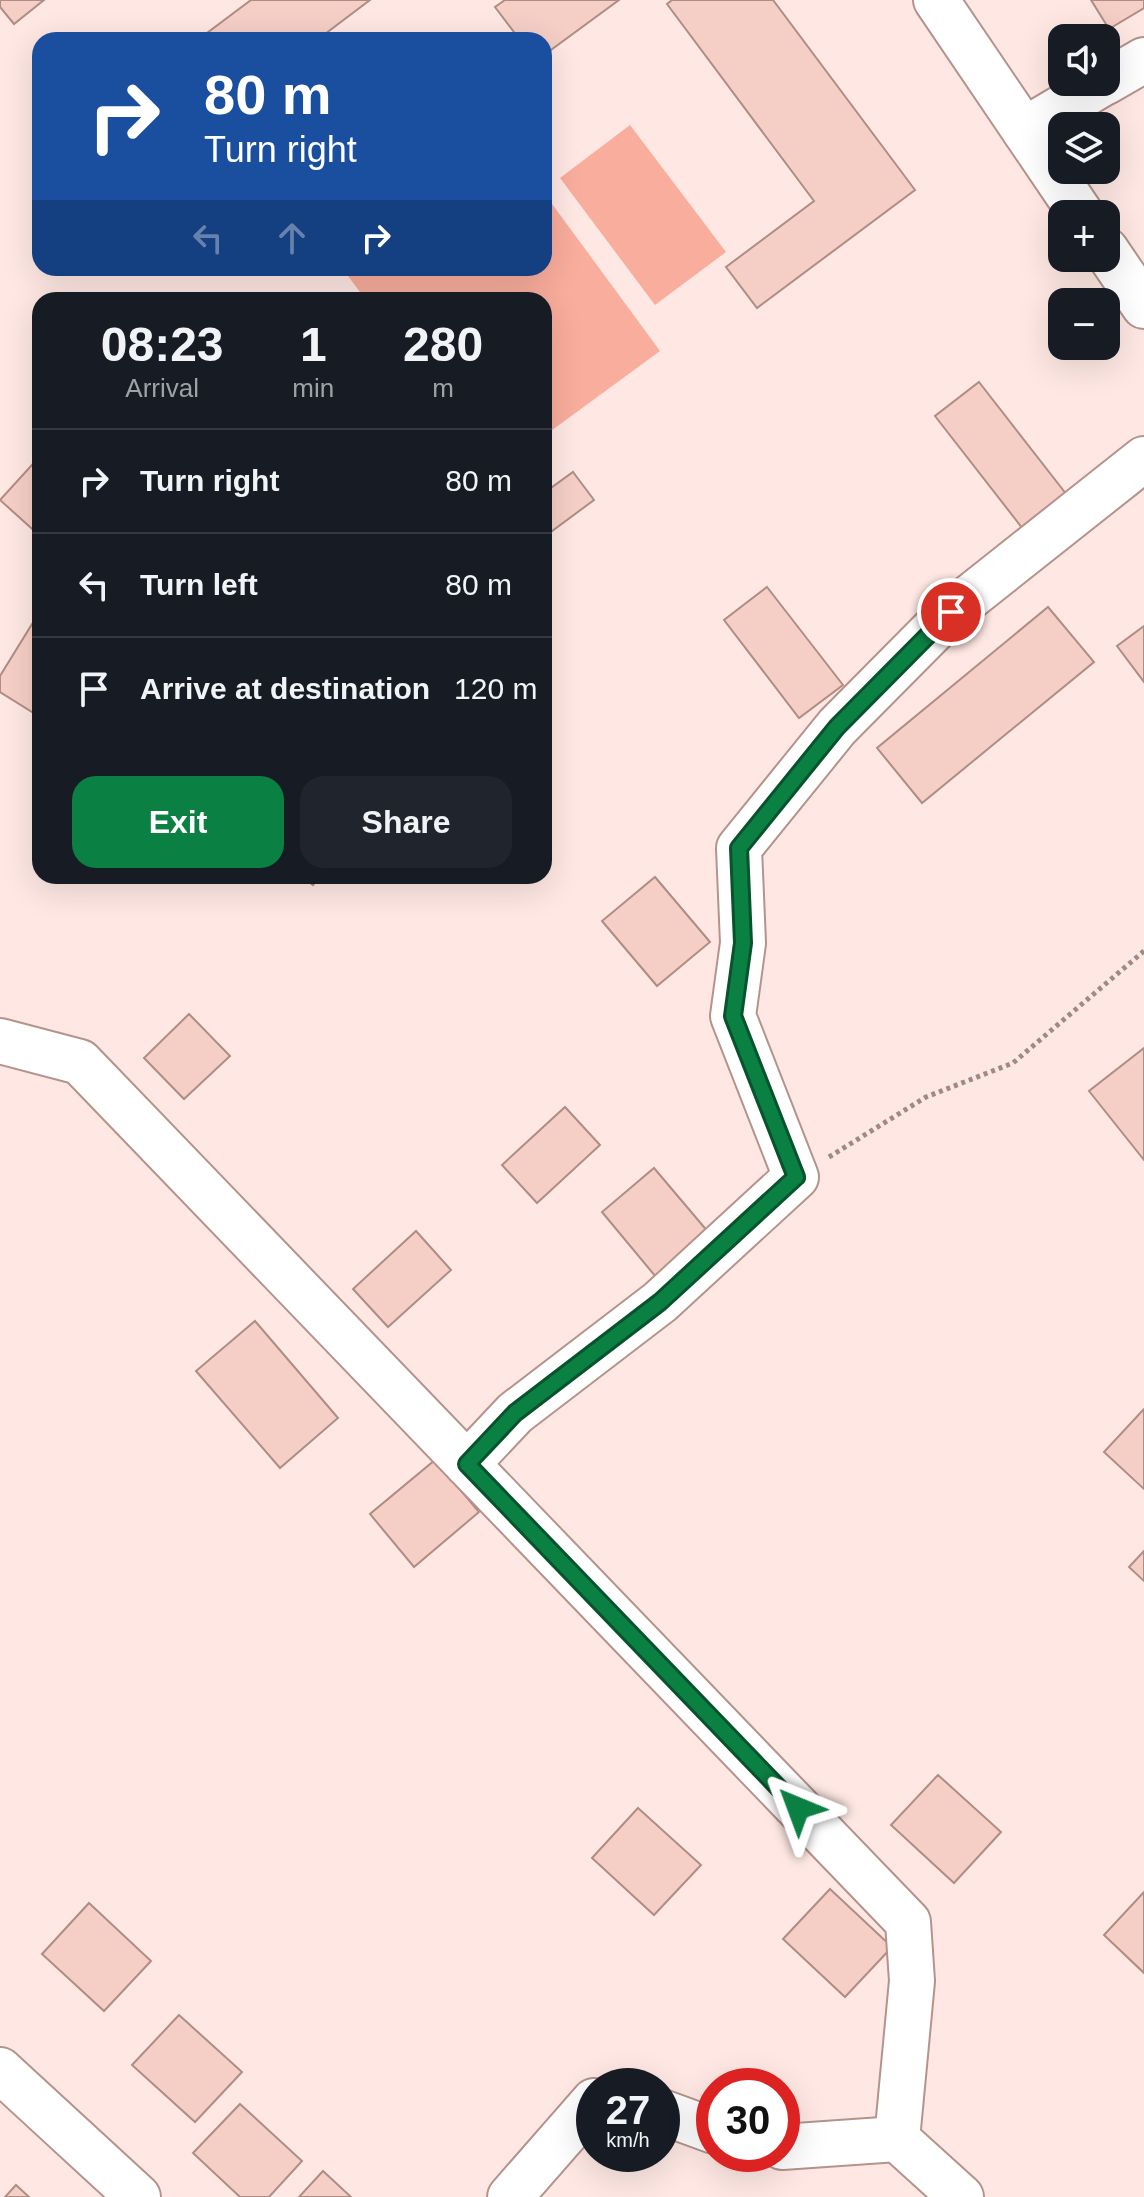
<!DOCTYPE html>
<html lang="en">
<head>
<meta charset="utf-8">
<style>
	:root { --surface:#171b24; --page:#20242c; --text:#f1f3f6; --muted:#9ea1a6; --line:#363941; --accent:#0b8043 }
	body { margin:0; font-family:Arial,sans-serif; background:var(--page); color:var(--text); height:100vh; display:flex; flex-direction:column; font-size:30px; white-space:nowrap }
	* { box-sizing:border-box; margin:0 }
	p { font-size:26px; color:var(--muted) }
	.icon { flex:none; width:44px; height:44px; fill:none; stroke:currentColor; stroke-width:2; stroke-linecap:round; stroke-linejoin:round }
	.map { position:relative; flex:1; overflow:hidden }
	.sheet { position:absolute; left:32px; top:292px; width:520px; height:592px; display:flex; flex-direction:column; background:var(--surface); border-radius:24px; box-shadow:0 8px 32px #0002 }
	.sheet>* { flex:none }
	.hud { position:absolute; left:32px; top:32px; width:520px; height:244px; border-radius:24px; box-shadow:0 8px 32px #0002; background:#1a4fa0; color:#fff; overflow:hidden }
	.buttons { position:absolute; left:1048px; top:24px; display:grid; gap:16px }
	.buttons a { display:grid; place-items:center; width:72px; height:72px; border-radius:16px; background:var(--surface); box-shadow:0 8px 32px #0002; font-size:40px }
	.speed { position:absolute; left:576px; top:2068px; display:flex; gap:16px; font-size:40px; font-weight:700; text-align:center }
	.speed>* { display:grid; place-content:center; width:104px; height:104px; border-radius:50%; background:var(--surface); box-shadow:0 8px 32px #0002; line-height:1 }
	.speed small { font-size:20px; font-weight:400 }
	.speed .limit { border:12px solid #d22; background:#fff; color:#111 }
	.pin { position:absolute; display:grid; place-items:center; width:68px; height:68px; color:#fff; margin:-34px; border:4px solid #fff; border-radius:50%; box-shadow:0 2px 8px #0007 }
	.me { position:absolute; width:88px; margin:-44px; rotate:316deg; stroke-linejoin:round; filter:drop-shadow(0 0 6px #0008) }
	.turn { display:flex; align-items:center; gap:28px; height:168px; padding:0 40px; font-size:36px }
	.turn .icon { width:104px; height:104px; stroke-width:2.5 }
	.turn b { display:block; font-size:56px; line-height:68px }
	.lanes { display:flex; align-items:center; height:76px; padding:0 40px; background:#0003; justify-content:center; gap:40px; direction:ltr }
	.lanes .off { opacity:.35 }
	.eta { display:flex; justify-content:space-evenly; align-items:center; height:136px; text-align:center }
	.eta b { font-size:48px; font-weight:700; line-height:56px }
	.action { display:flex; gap:16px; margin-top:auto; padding:16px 40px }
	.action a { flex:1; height:92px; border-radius:24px; background:var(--accent); color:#fff; font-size:32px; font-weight:700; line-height:92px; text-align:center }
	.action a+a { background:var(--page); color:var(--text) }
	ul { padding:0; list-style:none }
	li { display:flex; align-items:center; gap:24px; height:104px; padding:0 40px; border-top:2px solid var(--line) }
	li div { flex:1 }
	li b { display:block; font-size:30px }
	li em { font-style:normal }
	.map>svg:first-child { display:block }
	.green { fill:#f9ad9c }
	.building { fill:#f5cfc6; stroke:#af8d85; stroke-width:2 }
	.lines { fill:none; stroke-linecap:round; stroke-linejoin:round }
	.minor-casing { stroke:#b5938b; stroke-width:48 }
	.path { stroke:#9e8b87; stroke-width:5; stroke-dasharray:4 4; stroke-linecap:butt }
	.minor { stroke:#fff; stroke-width:44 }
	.route-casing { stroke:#07532c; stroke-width:20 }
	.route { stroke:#0b8043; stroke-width:14 }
</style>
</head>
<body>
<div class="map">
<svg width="1144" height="2197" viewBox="0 0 1144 2197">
	<rect width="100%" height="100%" fill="#ffe8e3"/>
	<g class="green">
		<polygon points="630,125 726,252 655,305 560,178"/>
		<polygon points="544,193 660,351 544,436 544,300 366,300 342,268 544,268"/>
	</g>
	<g class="building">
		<polygon points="0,0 44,0 14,24 0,7"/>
		<polygon points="251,0 370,0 317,40 212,40 207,33"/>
		<polygon points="505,0 619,0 544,55 544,40 520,40 495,7"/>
		<polygon points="672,0 773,0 915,190 757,308 726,267 814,201 667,4"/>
		<polygon points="1091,0 1144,0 1144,8 1109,29"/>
		<polygon points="979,382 1067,495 1023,529 935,416"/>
		<polygon points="40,456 40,536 0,500"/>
		<polygon points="573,472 594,500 544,537 544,493"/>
		<polygon points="767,587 843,685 799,718 724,620"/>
		<polygon points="1048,607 1094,662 922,803 877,748"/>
		<polygon points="37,616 40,617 40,717 0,692 0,676"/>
		<polygon points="1144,626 1144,682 1117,646"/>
		<polygon points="301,876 320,876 313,885"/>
		<polygon points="655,877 710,942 657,986 602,921"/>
		<polygon points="189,1014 230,1056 184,1099 144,1058"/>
		<polygon points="1144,1048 1144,1160 1089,1091"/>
		<polygon points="565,1107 600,1145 537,1203 502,1165"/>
		<polygon points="654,1168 709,1233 656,1277 602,1212"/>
		<polygon points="416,1231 451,1270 388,1327 353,1289"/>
		<polygon points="255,1321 338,1418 280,1468 196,1371"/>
		<polygon points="1144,1409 1144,1489 1104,1452"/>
		<polygon points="435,1460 479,1512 414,1567 370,1514"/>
		<polygon points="1144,1551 1144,1581 1129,1567"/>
		<polygon points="938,1775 1001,1832 954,1883 891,1825"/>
		<polygon points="638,1808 701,1865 654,1915 592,1858"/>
		<polygon points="830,1889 892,1947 845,1997 783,1939"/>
		<polygon points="1144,1892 1144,1973 1104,1935"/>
		<polygon points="89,1903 151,1961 104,2011 42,1954"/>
		<polygon points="179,2015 242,2072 195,2122 132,2065"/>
		<polygon points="240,2104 302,2161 269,2197 240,2197 193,2153"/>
		<polygon points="323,2171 351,2197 299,2197"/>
		<polygon points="16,2185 29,2197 5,2197"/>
	</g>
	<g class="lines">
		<defs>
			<g id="minor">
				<polyline points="936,0 1081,214"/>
				<polyline points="1106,82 1144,60"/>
				<polyline points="1024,130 1105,82"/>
				<polyline points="1106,250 1144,306"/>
				<polyline points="0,1041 80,1062 908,1922 912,1981 897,2139"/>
				<polyline points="467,1464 515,1413 660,1302 796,1177 733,1016 743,943 739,848 837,727 951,612 1144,459"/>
				<polyline points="0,2070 138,2197"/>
				<polyline points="662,2112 714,2131"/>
				<polyline points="897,2139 961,2197"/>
				<polyline points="782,2147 897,2139"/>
				<polyline points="510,2197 594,2101"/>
			</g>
		</defs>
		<use href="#minor" class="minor-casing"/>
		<polyline class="path" points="829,1157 926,1097 1013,1063 1144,951"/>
		<use href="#minor" class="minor"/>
	</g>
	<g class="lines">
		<defs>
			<polyline id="route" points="798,1808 467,1464 515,1413 660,1302 796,1177 733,1016 743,943 739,848 837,727 951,612"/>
		</defs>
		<use href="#route" class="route-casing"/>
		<use href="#route" class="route"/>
	</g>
</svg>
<div class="buttons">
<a><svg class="icon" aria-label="sound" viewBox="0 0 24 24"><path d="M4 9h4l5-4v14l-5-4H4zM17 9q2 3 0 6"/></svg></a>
<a><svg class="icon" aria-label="layers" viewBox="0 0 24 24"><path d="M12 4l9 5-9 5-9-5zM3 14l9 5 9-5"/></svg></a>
<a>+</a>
<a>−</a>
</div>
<div class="speed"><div>27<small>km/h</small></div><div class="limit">30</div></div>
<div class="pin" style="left:951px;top:612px;background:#d93025"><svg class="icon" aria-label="arrive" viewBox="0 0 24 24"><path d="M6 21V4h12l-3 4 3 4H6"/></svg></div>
<svg class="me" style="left:798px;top:1808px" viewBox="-20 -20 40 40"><path d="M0-17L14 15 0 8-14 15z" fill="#0b8043" stroke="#fff" stroke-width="4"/></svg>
<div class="hud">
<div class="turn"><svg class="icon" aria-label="right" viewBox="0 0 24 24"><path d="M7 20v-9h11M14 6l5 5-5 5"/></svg><div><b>80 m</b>Turn right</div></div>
<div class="lanes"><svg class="icon off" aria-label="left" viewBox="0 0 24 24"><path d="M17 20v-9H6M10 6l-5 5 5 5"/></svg><svg class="icon off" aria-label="ahead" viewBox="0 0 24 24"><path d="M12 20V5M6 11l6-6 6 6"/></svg><svg class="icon" aria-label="right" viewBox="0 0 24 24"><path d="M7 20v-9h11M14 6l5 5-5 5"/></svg></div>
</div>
<section class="sheet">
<div class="eta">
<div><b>08:23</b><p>Arrival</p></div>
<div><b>1</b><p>min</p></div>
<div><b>280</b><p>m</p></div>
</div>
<ul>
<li><svg class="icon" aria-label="right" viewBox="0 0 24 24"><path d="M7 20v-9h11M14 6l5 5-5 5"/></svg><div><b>Turn right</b></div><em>80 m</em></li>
<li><svg class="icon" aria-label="left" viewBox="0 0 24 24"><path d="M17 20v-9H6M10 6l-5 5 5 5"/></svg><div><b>Turn left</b></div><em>80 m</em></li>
<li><svg class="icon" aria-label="arrive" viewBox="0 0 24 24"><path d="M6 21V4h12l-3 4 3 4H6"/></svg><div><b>Arrive at destination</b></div><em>120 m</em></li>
</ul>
<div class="action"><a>Exit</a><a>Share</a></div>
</section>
</div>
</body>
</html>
